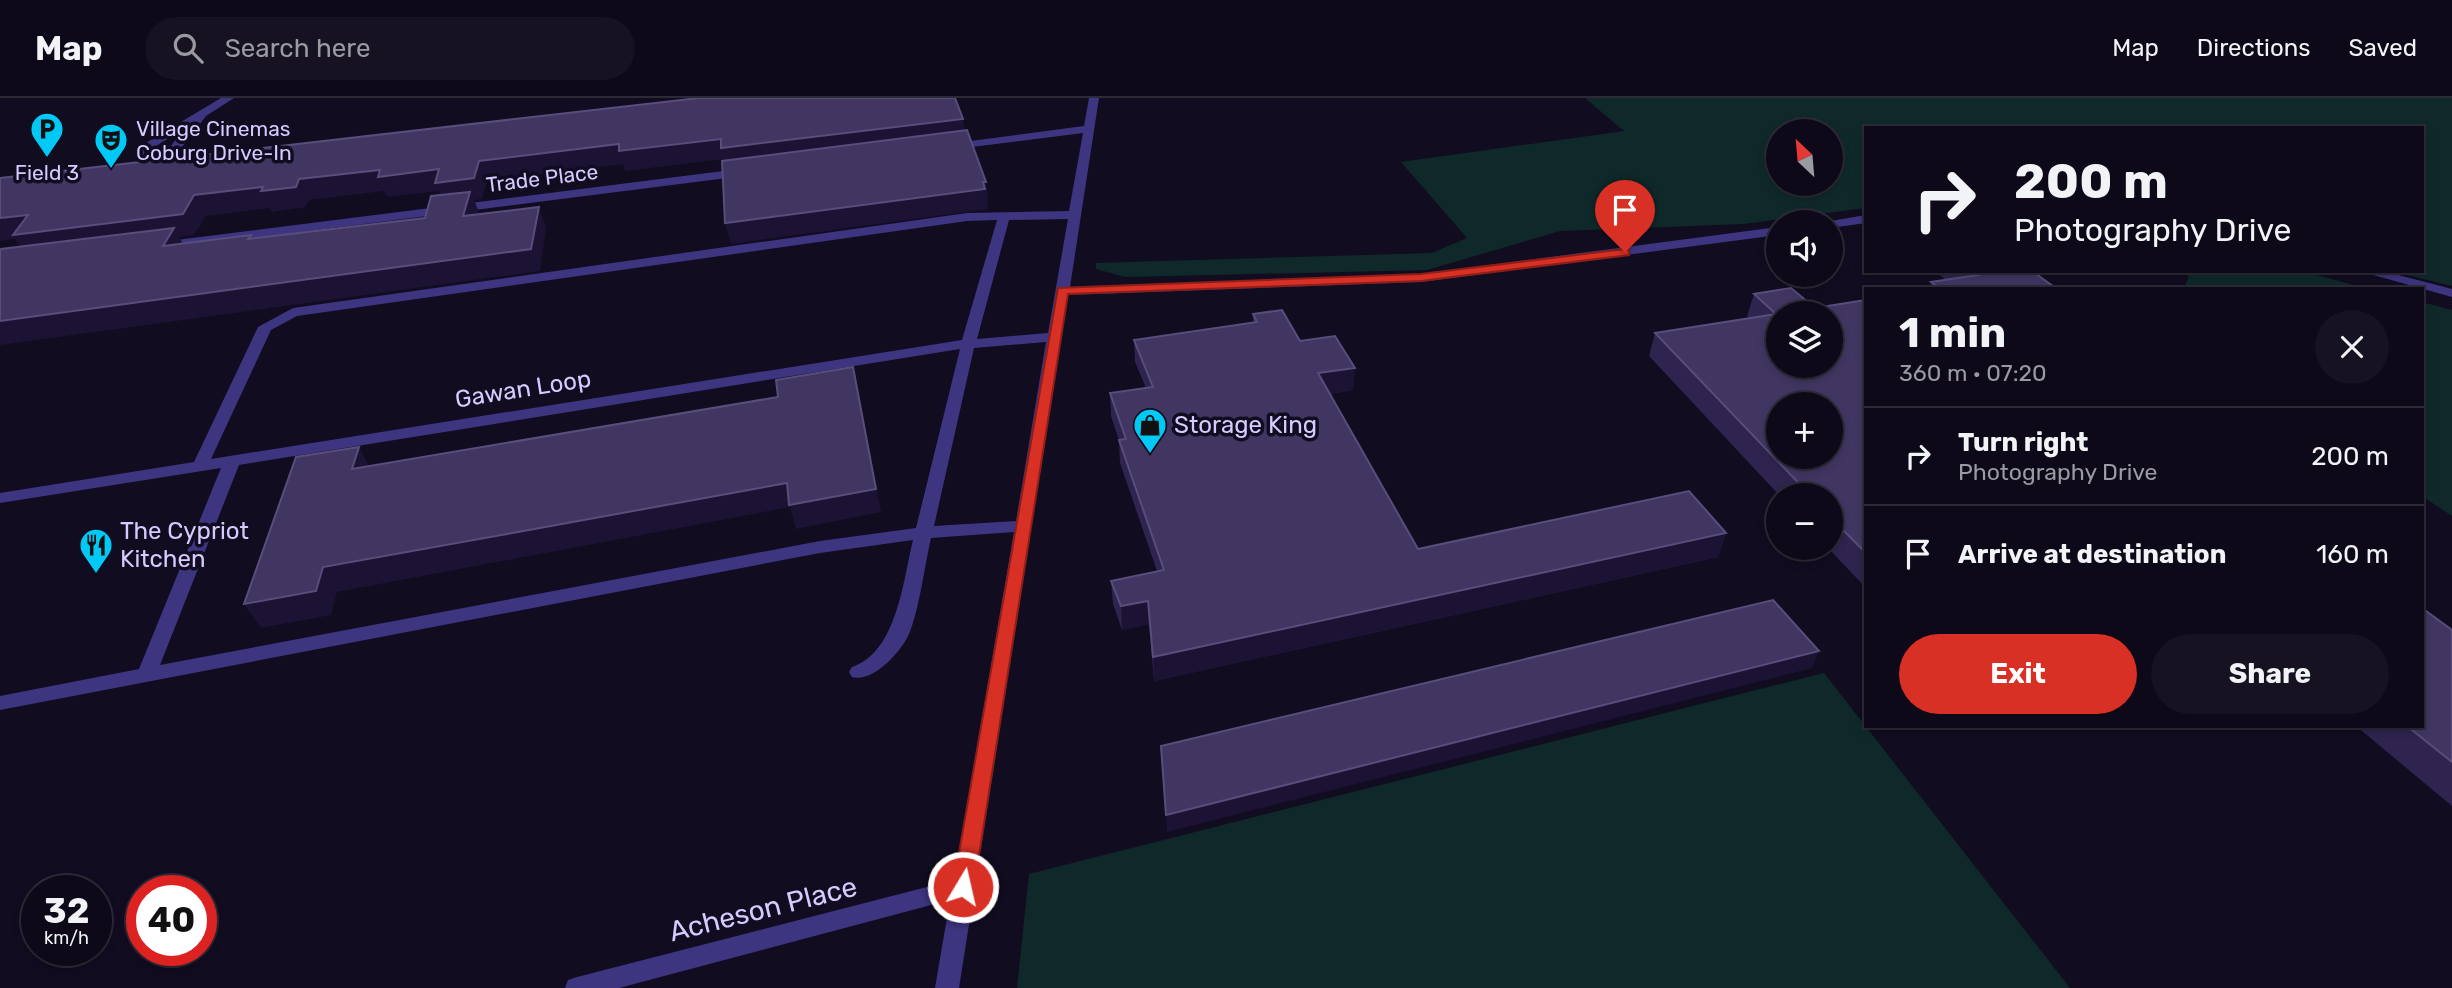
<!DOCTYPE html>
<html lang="en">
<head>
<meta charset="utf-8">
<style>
	:root { --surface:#0d0918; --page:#161221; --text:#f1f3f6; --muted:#9a9aa2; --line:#2d2a37; --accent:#d93025 }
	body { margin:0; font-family:Rubik,sans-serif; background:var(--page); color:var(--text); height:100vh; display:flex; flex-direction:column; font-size:26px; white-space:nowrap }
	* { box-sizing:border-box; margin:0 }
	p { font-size:23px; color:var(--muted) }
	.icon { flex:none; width:38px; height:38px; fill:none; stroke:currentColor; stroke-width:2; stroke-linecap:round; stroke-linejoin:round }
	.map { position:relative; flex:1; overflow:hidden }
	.details { position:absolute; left:1864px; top:189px; width:560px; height:441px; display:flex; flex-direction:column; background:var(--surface); border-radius:0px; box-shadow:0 4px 10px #0003,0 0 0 2px var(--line) }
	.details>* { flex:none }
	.hud { position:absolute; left:1864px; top:28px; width:560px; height:147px; border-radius:0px; box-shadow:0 4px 10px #0003,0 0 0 2px var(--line); background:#0d0918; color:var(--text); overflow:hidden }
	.needle { width:46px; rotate:334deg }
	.fabs { position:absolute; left:1766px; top:21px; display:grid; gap:14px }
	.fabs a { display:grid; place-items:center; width:77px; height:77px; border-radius:50%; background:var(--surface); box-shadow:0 4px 10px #0003,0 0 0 2px var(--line); font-size:35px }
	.speed { position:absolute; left:21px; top:777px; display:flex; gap:14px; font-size:35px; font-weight:700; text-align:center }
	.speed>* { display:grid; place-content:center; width:91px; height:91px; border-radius:50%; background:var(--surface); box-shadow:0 4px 10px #0003,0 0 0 2px var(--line); line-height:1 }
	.speed small { font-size:18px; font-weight:400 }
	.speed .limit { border:10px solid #d22; background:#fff; color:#111 }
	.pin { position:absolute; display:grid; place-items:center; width:60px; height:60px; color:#fff; margin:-72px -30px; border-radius:50% 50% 50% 0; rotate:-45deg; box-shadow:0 0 7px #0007 }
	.pin .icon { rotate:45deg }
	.me { position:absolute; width:77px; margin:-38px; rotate:9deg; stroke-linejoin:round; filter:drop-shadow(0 0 5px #0008) }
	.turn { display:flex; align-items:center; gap:24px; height:147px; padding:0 35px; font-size:32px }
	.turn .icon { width:91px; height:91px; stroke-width:2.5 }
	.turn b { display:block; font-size:49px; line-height:60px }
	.round { display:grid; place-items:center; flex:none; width:74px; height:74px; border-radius:37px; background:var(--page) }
	.summary { display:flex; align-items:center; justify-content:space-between; height:119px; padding:0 35px }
	h1 { font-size:42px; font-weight:700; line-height:52px }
	.cta { display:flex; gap:14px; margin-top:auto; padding:14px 35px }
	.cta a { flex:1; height:80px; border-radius:42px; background:var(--accent); color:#fff; font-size:28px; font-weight:700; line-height:80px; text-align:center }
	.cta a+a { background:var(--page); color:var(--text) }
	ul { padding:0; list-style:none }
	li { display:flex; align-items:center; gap:21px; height:98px; padding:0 35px; border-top:2px solid var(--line) }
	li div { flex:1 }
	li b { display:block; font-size:26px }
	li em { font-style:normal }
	header { display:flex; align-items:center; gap:42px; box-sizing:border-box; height:98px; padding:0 35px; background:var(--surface); border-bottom:2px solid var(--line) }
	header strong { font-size:33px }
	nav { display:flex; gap:38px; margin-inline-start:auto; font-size:24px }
	.search { width:490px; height:63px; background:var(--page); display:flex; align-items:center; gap:18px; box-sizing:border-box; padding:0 24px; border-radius:38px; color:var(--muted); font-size:26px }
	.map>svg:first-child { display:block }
	.green { fill:#0f292a; fill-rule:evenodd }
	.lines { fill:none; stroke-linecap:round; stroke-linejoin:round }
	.minor { fill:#3e3581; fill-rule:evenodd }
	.wall { fill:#2f244f }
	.shaded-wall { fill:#1c1334 }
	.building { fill:#413662; stroke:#584d7b; stroke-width:2; fill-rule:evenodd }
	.route { fill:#d93025; stroke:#8d1f18; stroke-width:2 }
	.labels { text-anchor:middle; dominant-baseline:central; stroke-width:7; stroke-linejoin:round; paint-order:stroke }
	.far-poi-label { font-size:21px; fill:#d5cbff; stroke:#110c20; text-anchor:start }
	.far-street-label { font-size:21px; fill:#d5cbff; stroke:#110c20 }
	.street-label { font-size:24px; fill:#d5cbff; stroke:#110c20 }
	.poi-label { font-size:24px; fill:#d5cbff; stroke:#110c20; text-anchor:start }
	.near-street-label { font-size:28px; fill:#d5cbff; stroke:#110c20 }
</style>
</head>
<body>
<header>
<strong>Map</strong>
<div class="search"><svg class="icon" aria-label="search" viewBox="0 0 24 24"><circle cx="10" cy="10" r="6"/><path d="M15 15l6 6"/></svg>Search here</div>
<nav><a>Map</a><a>Directions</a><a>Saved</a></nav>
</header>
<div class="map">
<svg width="2452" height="890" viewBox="0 0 2452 890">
	<rect width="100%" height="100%" fill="#110c20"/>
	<g class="green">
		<path d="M1585,0h867v188l-61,-15h31v-143h-556l-1,80 -121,16 -184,7 -133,39 -302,7 -29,-8v-6l336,-10 35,-15 -66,-76 223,-31zM1830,33v53h-52v-53z"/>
		<polygon points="2181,173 2301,173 2369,191 2183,191 2189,179"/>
		<polygon points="2422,204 2452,212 2452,418 2422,398"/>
		<polygon points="1824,575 2070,890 1017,890 1029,776"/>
	</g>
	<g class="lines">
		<g class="minor">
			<path d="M221,0h13l-28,18 -24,31 11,6 24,1v4c-18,4 -34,3 -47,-11l14,-18 -36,22 -1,4 5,4 17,5v4l-25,-4 -7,-6 2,-11z"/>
			<path d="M1089,0h10l-29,189 351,-13 357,-47v8l-357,47 -353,13 -109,693h-24l15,-88 -331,88h-54l3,-8 9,-3 377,-97 60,-348 -83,6c-6,26 -12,73 -22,96 -8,18 -36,49 -57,43l-3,-5 3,-5c45,-15 51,-86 61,-127l-93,13 -820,157v-14l139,-27 82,-201 -221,35v-10l194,-31 64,-135 35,-19 674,-95 102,-2 14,-78 -135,17 -6,-3 6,-3 136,-18zM1068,121l-20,114 -71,6 32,-119zM997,122l-35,120 -751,119 60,-129 26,-14 670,-95zM1046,244l-30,179 -82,5 40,-178zM960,251l-44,179 -96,13 -660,124 79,-200z"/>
			<polygon points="747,70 753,74 751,77 160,152 154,148 160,144"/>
			<polygon points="1866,117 1866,125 1830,130 1830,124 1825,124"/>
			<polygon points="2359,173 2383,173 2452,191 2452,199"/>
		</g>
	</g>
	<g class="wall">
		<polygon points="1935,173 2032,173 2057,191 1929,191 1931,184 1946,182"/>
		<polygon points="1754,196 1815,210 1866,202 1866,490 1828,450 1830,450 1830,397 1779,397 1649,258 1655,235 1750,220 1747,218"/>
		<polygon points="1253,216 1300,243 1353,292 1330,296 1418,451 1726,435 1718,459 1154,583 1149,526 1122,532 1113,506 1111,483 1157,473 1120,365 1119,342 1111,318 1110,295 1146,290 1135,264 1134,242 1253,225"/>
		<polygon points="2452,532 2452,708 2356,628 2422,628"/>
	</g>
	<g class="shaded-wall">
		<polygon points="963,21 965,40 727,70 724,61 625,73 623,66 487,83 482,101 474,102 479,114 472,138 444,106 438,93 387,99 384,93 309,102 306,109 272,114 270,110 206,118 194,137 179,139 186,151 27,158 15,141 0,143 0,120 263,89 299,81 380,72 479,63 619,46 721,41"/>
		<polygon points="986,84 988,104 987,104 988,111 731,146 725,125"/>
		<polygon points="539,109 546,130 540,173 0,247 0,223"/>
		<polygon points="853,269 881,414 796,431 790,409 337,494 331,517 261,530 244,506 323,469 518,434"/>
		<polygon points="1355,270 1353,292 1317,298 1318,275"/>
		<polygon points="359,349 371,372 352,371"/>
		<polygon points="1726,435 1718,459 1154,583 1153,559"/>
		<polygon points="1148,503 1149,526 1122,532 1121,508"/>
		<polygon points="1819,553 1812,570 1167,734 1166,717"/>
	</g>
	<g class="building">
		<polygon points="699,0 955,0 963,21 721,50 721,41 619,53 619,46 479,63 474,80 435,85 439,71 378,79 380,72 299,81 296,89 261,93 263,89 194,97 183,116 13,137 28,117 0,120 0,80"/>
		<polygon points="967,32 986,84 983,84 985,91 725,125 722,63"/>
		<polygon points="470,94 463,118 539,109 531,151 0,223 0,153 1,151 174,130 163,148 251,137 248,141 425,120 431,98"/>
		<polygon points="1973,173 2032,173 2057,191 1936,191 1939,190 1931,184 1978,177"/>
		<path d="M1791,190l24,20 51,-8v253l-36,-36v-22h-20l-155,-162 121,-19 -22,-20zM1778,215h52v53h-52zM1778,306h52v53h-52z"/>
		<polygon points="1282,212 1300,243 1335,238 1355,270 1318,275 1418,451 1689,393 1726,435 1153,559 1148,503 1121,508 1111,483 1164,472 1119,342 1126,341 1110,295 1153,289 1134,242 1257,224 1253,216"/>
		<polygon points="853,269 876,391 789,407 787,385 518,434 323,469 316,493 244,506 296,359 359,349 352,371 778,299 776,282"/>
		<polygon points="1773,502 1819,553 1166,717 1161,648"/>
		<polygon points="2422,510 2452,532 2452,664 2407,628 2422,628"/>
	</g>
	<polygon class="route" points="1625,151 1629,152 1629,157 1421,183 1068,196 974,789 971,795 963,798 956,795 953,789 1058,190 1421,176"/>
	<defs>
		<symbol id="parking-pin" viewBox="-11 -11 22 30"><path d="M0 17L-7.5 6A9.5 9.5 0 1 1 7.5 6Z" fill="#00c9f6" stroke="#110c20"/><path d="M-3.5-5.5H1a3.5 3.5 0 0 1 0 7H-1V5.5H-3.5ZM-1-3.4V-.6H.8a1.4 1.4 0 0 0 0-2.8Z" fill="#111"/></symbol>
		<symbol id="theatre-pin" viewBox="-11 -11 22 30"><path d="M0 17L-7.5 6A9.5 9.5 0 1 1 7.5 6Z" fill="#00c9f6" stroke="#110c20"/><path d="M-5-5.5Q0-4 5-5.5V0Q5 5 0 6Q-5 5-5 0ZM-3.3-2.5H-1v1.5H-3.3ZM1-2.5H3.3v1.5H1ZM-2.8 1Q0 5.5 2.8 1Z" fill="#111"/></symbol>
		<symbol id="shop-pin" viewBox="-11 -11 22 30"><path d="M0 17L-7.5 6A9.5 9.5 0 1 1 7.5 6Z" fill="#00c9f6" stroke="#110c20"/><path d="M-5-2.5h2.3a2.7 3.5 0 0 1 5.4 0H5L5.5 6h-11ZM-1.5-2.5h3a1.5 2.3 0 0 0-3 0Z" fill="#111"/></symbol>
		<symbol id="restaurant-pin" viewBox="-11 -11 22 30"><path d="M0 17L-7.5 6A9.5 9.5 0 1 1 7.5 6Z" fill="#00c9f6" stroke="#110c20"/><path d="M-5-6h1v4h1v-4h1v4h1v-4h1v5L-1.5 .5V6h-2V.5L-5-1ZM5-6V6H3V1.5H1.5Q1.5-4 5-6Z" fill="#111"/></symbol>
	</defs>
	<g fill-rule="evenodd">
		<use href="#parking-pin" x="28" y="12" width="38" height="52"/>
		<use href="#theatre-pin" x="92" y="23" width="38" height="52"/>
		<use href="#shop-pin" x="1131" y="308" width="38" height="52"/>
		<use href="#restaurant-pin" x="77" y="428" width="38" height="52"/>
	</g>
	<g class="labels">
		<g class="far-poi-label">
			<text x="136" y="30">Village Cinemas<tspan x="136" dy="24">Coburg Drive-In</tspan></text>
			<text x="47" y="74" text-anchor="middle">Field 3</text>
		</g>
		<g class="far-street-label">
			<text transform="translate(542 80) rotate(-7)">Trade Place</text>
		</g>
		<g class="street-label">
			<text transform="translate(523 291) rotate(-9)">Gawan Loop</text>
		</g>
		<g class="poi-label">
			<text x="1174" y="327">Storage King</text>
			<text x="120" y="433">The Cypriot<tspan x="120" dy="28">Kitchen</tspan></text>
		</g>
		<g class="near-street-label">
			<text transform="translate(763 811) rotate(-14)">Acheson Place</text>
		</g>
	</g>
</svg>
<div class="fabs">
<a><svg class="needle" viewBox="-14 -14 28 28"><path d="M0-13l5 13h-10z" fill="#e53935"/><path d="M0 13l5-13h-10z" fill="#9a9aa2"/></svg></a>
<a><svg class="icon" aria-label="sound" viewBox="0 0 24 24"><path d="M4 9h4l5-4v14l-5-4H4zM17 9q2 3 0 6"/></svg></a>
<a><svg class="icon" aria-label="layers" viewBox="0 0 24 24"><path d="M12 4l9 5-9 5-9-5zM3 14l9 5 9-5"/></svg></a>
<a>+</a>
<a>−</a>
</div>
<div class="speed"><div>32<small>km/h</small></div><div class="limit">40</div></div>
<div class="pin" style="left:1625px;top:154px;background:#d93025"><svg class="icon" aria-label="arrive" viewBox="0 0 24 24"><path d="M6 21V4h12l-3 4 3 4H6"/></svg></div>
<svg class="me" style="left:963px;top:789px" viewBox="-20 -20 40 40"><circle r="17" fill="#d93025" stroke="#fff" stroke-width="3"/><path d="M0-11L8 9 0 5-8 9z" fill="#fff"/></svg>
<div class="hud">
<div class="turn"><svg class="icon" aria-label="right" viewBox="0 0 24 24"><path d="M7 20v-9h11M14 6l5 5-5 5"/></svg><div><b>200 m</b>Photography Drive</div></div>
</div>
<section class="details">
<div class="summary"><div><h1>1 min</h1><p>360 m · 07:20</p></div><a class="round"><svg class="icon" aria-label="close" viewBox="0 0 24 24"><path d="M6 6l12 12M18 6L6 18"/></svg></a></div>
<ul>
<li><svg class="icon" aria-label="right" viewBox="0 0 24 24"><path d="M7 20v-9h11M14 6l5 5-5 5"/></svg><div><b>Turn right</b><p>Photography Drive</p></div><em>200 m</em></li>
<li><svg class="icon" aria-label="arrive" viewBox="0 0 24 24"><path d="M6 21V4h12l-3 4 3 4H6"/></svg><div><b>Arrive at destination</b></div><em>160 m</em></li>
</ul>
<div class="cta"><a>Exit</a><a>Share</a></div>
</section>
</div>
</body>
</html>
